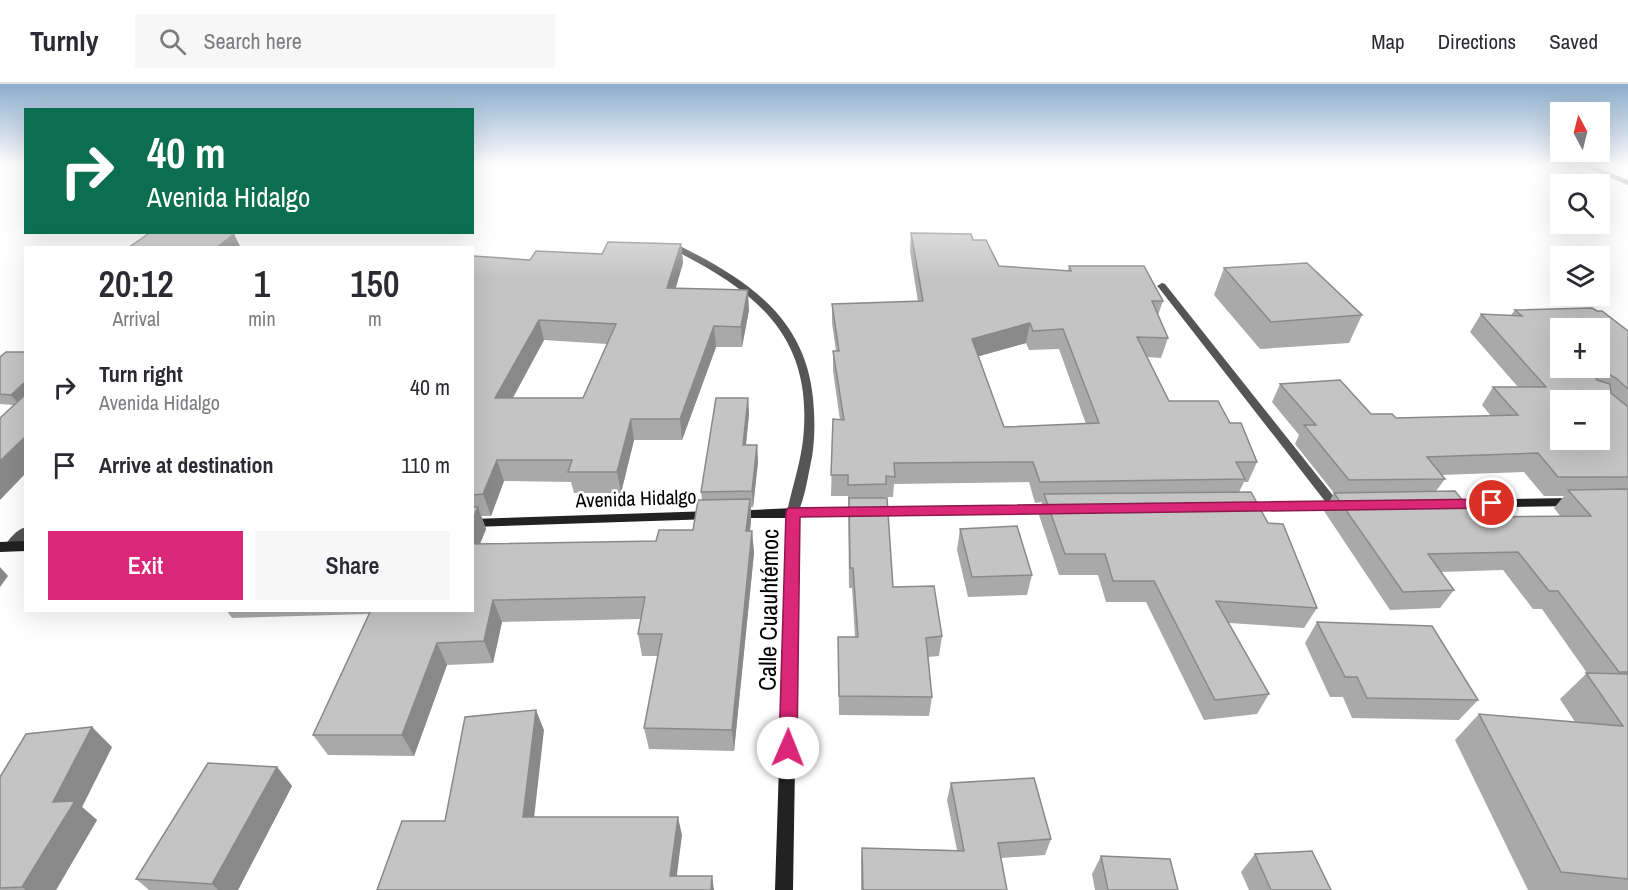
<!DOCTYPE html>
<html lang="en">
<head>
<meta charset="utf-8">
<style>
	:root { --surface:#fff; --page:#f7f7f7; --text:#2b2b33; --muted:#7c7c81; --line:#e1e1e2; --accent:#db2777 }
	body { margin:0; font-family:"Archivo Narrow",sans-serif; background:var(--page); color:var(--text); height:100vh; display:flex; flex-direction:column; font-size:22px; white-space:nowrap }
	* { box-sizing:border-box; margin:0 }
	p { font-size:20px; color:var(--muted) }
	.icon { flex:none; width:33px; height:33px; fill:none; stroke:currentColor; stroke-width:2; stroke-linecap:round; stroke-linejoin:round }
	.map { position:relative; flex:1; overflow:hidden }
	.sheet { position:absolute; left:24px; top:162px; width:450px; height:366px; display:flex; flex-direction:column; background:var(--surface); border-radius:0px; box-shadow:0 6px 24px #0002 }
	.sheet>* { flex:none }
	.guide { position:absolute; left:24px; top:24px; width:450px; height:126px; border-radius:0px; box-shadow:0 6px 24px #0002; background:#0b6e4f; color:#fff; overflow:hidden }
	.needle { width:39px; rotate:353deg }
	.fabs { position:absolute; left:1550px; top:18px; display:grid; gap:12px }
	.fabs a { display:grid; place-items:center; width:60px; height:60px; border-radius:0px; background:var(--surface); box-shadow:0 6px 24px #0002; font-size:30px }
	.pin { position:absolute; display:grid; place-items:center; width:51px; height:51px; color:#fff; margin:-26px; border:3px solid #fff; border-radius:50%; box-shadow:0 2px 6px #0007 }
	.me { position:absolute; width:66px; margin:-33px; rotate:1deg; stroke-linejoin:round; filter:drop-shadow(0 0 4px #0008) }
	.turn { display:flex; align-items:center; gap:21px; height:126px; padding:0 24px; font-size:27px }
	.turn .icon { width:78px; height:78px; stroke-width:2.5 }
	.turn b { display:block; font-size:42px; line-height:51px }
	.eta { display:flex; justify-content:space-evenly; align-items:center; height:102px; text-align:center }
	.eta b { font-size:36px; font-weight:600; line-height:42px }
	.button { display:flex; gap:12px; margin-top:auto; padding:12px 24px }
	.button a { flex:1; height:69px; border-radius:0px; background:var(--accent); color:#fff; font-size:24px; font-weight:600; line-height:69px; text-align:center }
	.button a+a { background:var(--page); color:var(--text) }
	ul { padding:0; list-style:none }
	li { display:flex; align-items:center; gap:18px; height:78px; padding:0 24px }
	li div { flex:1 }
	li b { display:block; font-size:22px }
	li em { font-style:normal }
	header { display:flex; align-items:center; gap:36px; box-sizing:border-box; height:84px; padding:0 30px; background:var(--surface); border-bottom:2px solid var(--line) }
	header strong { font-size:28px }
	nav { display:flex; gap:33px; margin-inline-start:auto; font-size:21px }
	.search { width:420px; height:54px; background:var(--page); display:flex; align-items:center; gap:15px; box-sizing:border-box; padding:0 21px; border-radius:0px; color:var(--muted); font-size:22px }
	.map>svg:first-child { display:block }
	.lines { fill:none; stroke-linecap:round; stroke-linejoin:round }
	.street { fill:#555; fill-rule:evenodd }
	.secondary { fill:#222; fill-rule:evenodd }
	.wall { fill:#a9a9a9; fill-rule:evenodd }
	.shaded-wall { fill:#898989 }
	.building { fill:#c4c4c4; stroke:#898989; stroke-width:1.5; fill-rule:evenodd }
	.route { fill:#db2777; stroke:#8e194d; stroke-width:1.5 }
	.labels { text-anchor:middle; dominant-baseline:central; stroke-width:5; stroke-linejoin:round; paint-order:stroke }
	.street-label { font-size:20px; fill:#000; stroke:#fff }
	.near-street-label { font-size:24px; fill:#000; stroke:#fff }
</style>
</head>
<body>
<header>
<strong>Turnly</strong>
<div class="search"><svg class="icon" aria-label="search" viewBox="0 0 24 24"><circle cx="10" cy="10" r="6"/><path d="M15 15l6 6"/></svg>Search here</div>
<nav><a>Map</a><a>Directions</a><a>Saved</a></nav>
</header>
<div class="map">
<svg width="1628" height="806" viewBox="0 0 1628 806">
	<rect width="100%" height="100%" fill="#fff"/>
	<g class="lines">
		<g class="street">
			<polygon points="1581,81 1591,81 1628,96 1628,101"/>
			<path d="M672,161h6c68,34 127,71 135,153 2,20 2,40 -1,59 -4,18 -7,42 -15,58l-4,1 -6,-4c5,-24 13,-47 16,-72 11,-104 -46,-148 -131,-191z"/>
			<polygon points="1162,199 1165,200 1339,419 1341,422 1339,425 1331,425 1159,204 1157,202"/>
			<path d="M26,443v12l-11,11h-10l-1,-3c4,-7 13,-18 22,-20z"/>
		</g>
		<g class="secondary">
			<polygon points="1573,414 1579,418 1573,422 1449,424 1443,420 1449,416"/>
			<polygon points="1342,418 1348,422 1342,426 1245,427 1239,423 1245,419"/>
			<polygon points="1057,421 1063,425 1057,429 799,433 793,806 775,806 787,434 735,434 731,433 729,430 731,427 793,424"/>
			<polygon points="712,427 718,431 712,435 472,443 472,435"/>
			<polygon points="26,457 26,467 0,468 0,458"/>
		</g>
	</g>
	<g class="wall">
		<path d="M911,149l62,7 26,26 69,5 1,-5 94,35 -5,14 10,23 -7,20 -14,-1 22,44 61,22 27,39 -9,20h-4l-5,10 29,31 49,85 -13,20 -75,-5 40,71 -12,20 -53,6 -58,-118h-40l-8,-27h-39l-20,-60 3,-13 -7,1 -6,-21 -135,2 -1,13h-8v1l8,89 49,49 -3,20 -11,1 4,40 -3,19 -90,-1 -1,-78h17l-3,-49h-3l-1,-92h-17l2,-77 7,1 -7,-49v-20h3l-4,-28v-19l86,-2 -8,-51zM1026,259l3,7 30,-1 27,75 -82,3 -26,-71z"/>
		<path d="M681,160l2,19 -8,25 74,22 -7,37h-26l-34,93h-48l-13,53h-47l-3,-11 -67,-1 -13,35h-10l5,13 -6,15 176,-3 37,-11 9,-30 -1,-8 47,-94 1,16 -3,31h11l1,17 -5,45h-2v13l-1,11h2l2,22 -20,198 -85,-2 -5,-21 14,-72h-16l-4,-22 3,-15 -139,3 -9,41 -46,2 -33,91 -86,-1 -15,-20 56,-121 -137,4 -6,-8h246v-353l58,3 72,-6zM544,256l63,4 -24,54h-70z"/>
		<polygon points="1224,184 1362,231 1349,259 1260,265 1214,211"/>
		<path d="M1515,226l113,21v559h-100l-73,-150 24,-26 96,8 -15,-23 27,-26 -45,-64h-9l-30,-39 -62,2 13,18 -14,18 -50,2 -66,-99 10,-18 -39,-49 4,-9 -27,-33 8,-18 91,30 25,4 95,-2 -9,-11 11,-18h25l-48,-55 11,-18 30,1zM1524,388l20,24h20l-10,12 7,9h-85l-40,-26 9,-12 -4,-4z"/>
		<polygon points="26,268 0,416 14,321 0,320 0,273"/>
		<polygon points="960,445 1032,491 1027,511 968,513 957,466"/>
		<polygon points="1317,538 1478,616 1459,636 1352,634 1343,613 1330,613 1305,559"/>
		<polygon points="112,663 82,723 97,736 56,806 0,806 0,693"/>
		<polygon points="277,683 292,702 238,806 149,806 136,795"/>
		<polygon points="951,699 1051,755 1045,771 1001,774 1007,806 861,806 861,780 862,764 957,766 947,716"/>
		<polygon points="1255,770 1331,806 1249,806 1241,788"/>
		<polygon points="1101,772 1178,806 1095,806 1092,790"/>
	</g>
	<g class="shaded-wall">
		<polygon points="234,150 241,164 216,164"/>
		<polygon points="681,160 683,179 670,224 667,204"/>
		<polygon points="748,206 749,226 742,263 741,243"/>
		<polygon points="539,236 544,256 501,335 495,314"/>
		<polygon points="1030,239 1026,259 969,275 972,255"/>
		<polygon points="714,242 716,263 682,356 680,335"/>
		<polygon points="26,297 26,315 20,321 11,311"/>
		<polygon points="748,314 749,330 744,378 743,361"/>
		<polygon points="631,335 634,356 621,409 617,388"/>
		<polygon points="26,352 26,389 0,416 0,377"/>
		<polygon points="757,361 758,378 753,423 752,407"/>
		<polygon points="497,376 504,397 491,432 483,410"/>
		<polygon points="750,415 751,436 748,469 746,447"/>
		<polygon points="478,423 486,445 472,479 472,436"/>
		<polygon points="752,447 754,469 734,667 732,646"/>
		<polygon points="0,483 8,492 0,503"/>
		<polygon points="493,516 502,538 493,579 484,557"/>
		<polygon points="437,559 447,581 414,672 402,651"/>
		<polygon points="536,626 544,646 532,752 523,733"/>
		<polygon points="92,643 112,663 82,723 97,736 56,806 26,806 22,803 53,718"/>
		<polygon points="277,683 292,702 238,806 218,806 212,800"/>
		<polygon points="678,733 682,751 675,806 670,792"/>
		<polygon points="712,792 714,806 711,806"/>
	</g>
	<g class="building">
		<polygon points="151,148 216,148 234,150 216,164 128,164"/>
		<path d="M911,149l60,1 2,6h13l13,26 72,5 -2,-5h75l19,35h-11l16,37 -31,-1 32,64h49l12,22h11l16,39h-21l9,17 -205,3 -7,-20 -139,1 1,14 -9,-1v8l-38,1v-10h-17l2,-56 11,1 -11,-69h6l-7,-47 91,-3zM1030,239l3,8 30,-2 36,94 -95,4 -32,-88z"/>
		<path d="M608,158l73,2 -14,44 81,2 -7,37 -27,-1 -34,93h-49l-14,53h-49l4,-12h-75l-14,34 -11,1v-238l1,-1 57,4 6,-9 66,3zM539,236l77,4 -33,74h-88z"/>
		<polygon points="1307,179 1362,231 1271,238 1224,184"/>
		<path d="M1592,224l5,3h5l26,20v58l-12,-11 -16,-9 -7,4 4,7 13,4 1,9 17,14v70h-70l-20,-24 -111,4 18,22 -96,1 -45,-55h12l-36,-41 60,-4 31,34h21l4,4 122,-3 -25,-28h53l-65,-73 41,2 -7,-6zM1560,244h39v40h-39zM1560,316h39v40h-39z"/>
		<polygon points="6,268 26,268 26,297 11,311 0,310 0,273"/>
		<polygon points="26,310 26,352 0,377 0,334"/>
		<polygon points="716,314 748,314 743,361 757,361 752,407 701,408"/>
		<polygon points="1628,405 1628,588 1619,588 1558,507 1549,507 1518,468 1428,470 1454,506 1403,508 1334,409 1455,407 1476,433 1591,432 1568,406"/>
		<polygon points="1251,408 1268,439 1283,440 1317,524 1216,517 1269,610 1215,616 1154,497 1113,497 1105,470 1065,470 1044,410"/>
		<polygon points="849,414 887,414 893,503 934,502 942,552 926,554 932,613 839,612 838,553 858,553 853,484 850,484"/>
		<polygon points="750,415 746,447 752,447 732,646 644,644 662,550 638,550 645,513 493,516 484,557 437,559 402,651 313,651 371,526 472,526 472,460 656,457 659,446 693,446 698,416"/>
		<polygon points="472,423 478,423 472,436"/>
		<polygon points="1017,442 1032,491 972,493 960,445"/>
		<polygon points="1317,538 1432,542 1478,616 1367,614 1357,593 1345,593"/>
		<polygon points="1586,589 1628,590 1628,795 1561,788 1479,630 1623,642"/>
		<polygon points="536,626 523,733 678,733 670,792 712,792 711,806 377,806 402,737 445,737 465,633"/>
		<polygon points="92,643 53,718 75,717 22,803 0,804 0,693 26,650"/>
		<polygon points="208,679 277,683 212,800 136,795"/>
		<polygon points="1034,694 1051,755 998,759 1007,806 863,806 862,764 964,767 951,699"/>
		<polygon points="1312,767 1331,806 1271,806 1255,770"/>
		<polygon points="1101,772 1170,775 1178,806 1108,806"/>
	</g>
	<linearGradient id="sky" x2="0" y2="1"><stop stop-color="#8cadcc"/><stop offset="0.42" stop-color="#fff"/><stop offset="1" stop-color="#fff" stop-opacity="0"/></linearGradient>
	<rect width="1628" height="194" fill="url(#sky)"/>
	<polygon class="route" points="1492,415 1499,419 1492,424 800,433 797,664 794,670 788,672 781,670 779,664 786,428 788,424"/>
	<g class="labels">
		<g class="street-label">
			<text transform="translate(636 414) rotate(-2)">Avenida Hidalgo</text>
		</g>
		<g class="near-street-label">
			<text transform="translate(768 526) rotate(-89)">Calle Cuauhtémoc</text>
		</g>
	</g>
</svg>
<div class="fabs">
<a><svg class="needle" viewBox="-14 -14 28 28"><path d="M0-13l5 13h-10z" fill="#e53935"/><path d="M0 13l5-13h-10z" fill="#7c7c81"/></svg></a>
<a><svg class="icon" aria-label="search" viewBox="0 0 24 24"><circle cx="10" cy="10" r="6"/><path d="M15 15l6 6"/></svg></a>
<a><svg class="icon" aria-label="layers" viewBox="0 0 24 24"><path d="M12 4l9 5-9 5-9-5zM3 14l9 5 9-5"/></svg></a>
<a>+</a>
<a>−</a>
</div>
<div class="pin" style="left:1492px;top:419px;background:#d93025"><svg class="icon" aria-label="arrive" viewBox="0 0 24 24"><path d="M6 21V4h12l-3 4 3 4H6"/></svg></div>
<svg class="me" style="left:788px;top:664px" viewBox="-20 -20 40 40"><circle r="19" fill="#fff"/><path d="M0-13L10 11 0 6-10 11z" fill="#db2777"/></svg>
<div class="guide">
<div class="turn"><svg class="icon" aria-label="right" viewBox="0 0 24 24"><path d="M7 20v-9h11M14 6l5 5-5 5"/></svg><div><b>40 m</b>Avenida Hidalgo</div></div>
</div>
<section class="sheet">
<div class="eta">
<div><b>20:12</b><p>Arrival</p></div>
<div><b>1</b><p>min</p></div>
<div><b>150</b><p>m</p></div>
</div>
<ul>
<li><svg class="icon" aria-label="right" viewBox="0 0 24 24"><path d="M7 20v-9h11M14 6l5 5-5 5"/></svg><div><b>Turn right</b><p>Avenida Hidalgo</p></div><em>40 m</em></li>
<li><svg class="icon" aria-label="arrive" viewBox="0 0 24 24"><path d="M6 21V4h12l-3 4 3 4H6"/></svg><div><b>Arrive at destination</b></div><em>110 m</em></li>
</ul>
<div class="button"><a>Exit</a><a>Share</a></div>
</section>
</div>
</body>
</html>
